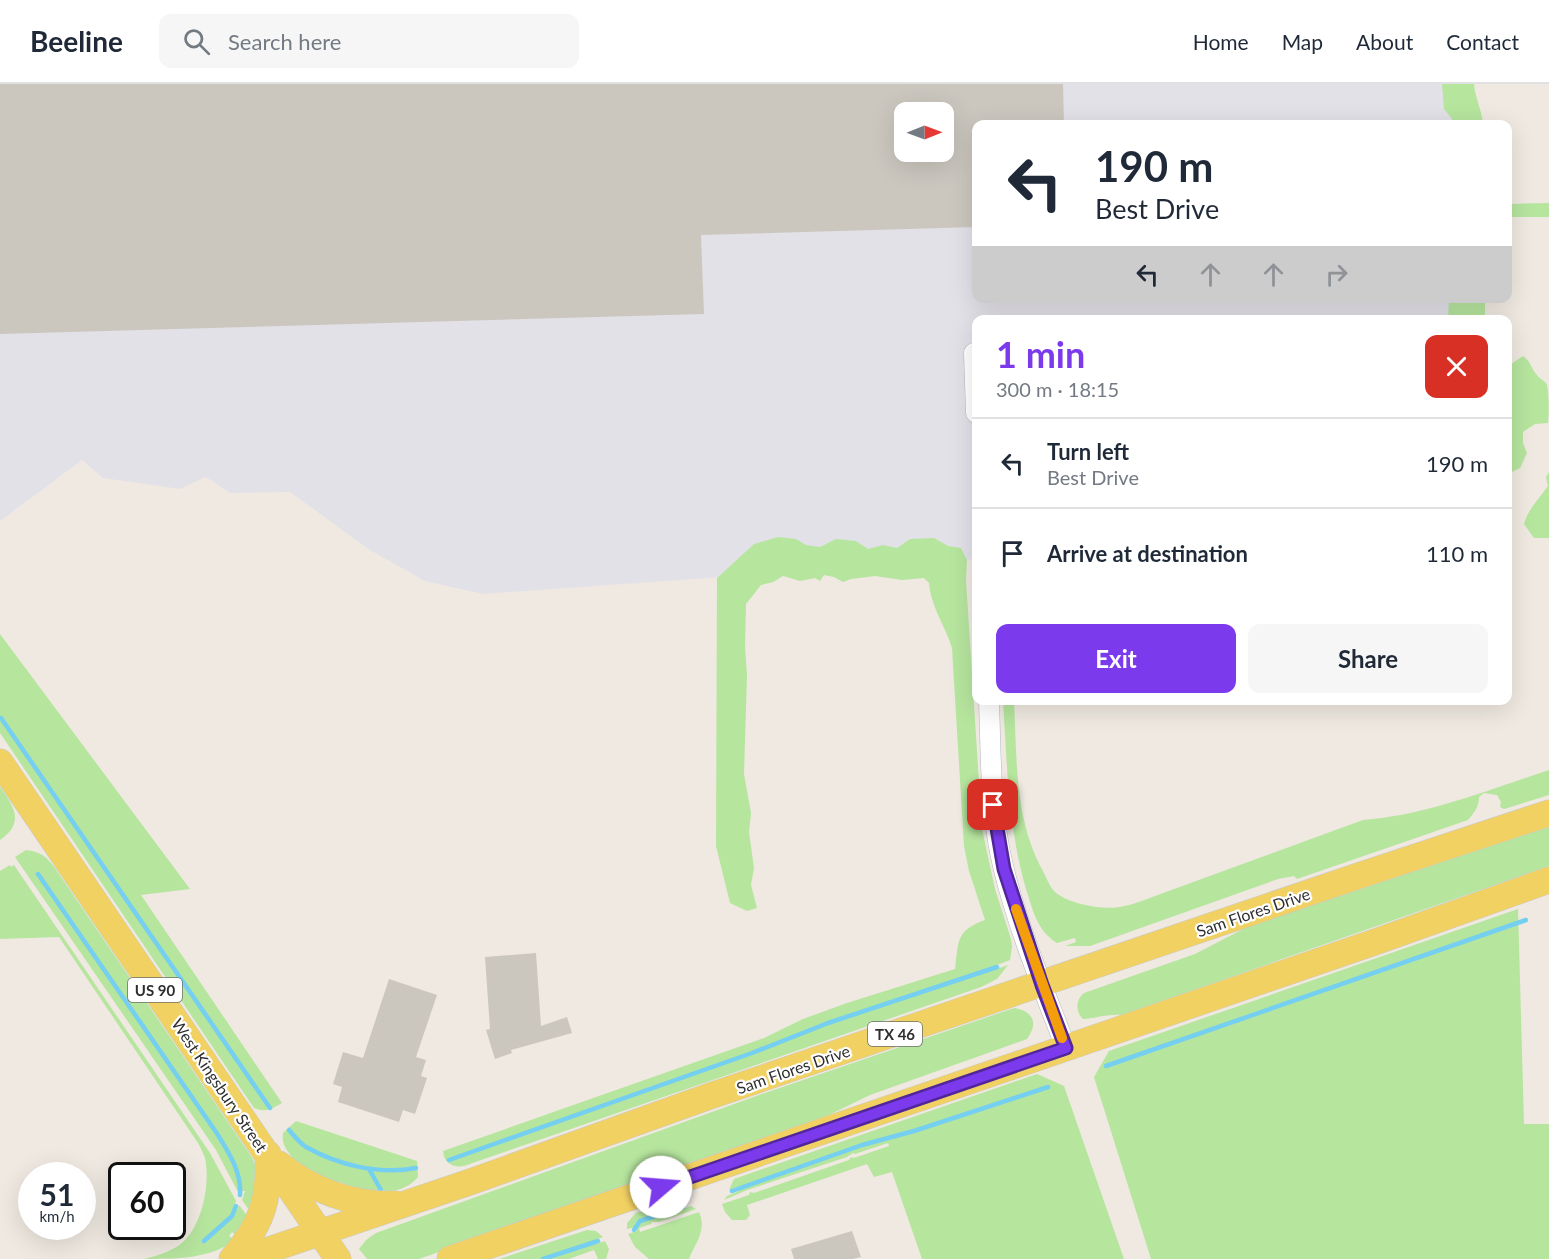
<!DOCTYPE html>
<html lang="en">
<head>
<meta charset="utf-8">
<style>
	:root { --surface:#fff; --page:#f6f6f7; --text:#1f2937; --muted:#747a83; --line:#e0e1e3; --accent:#7c3aed }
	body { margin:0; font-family:Lato,sans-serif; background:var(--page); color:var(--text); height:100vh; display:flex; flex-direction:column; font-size:22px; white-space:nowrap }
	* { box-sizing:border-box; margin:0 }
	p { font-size:20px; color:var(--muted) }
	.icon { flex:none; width:33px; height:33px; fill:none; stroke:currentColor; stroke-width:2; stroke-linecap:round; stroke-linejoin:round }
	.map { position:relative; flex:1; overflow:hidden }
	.details { position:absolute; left:972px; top:231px; width:540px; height:390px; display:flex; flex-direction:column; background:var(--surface); border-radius:12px; box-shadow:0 6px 24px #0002 }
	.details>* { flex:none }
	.hud { position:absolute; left:972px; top:36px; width:540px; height:183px; border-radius:12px; box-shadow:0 6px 24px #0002; background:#fff; color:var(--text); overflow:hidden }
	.needle { width:39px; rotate:89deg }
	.buttons { position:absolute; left:894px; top:18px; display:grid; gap:12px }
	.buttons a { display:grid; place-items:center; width:60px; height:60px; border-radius:12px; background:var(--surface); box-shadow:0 6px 24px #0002; font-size:30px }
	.speed { position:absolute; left:18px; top:1078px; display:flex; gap:12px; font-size:30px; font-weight:700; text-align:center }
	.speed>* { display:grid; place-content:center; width:78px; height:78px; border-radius:50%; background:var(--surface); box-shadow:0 6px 24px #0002; line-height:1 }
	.speed small { font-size:15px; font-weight:400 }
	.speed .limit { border:3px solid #111; border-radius:9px; background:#fff; color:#111 }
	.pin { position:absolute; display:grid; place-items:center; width:51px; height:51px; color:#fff; margin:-26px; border-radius:12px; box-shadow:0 3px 9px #0006 }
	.me { position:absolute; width:66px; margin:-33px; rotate:72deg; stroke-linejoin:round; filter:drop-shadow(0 0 4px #0008) }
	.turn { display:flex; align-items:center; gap:21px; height:126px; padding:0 24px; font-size:27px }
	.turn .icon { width:78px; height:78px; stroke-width:2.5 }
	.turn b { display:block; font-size:42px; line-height:51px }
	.lanes { display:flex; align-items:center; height:57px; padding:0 24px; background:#0003; justify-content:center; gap:30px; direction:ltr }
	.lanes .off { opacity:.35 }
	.round { display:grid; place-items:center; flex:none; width:63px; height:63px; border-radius:12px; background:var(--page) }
	.summary { display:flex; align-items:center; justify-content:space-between; height:102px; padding:0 24px }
	h1 { font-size:36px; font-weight:700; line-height:45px; color:var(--accent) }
	.cta { display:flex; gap:12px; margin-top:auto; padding:12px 24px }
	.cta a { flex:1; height:69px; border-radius:12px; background:var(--accent); color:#fff; font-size:24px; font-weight:700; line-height:69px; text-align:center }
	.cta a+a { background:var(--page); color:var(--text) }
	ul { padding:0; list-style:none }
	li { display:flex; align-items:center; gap:18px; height:90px; padding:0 24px; border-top:2px solid var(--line) }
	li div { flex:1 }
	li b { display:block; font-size:22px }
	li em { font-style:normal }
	header { display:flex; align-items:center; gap:36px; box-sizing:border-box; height:84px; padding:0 30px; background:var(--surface); border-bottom:2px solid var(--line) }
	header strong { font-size:28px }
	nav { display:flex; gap:33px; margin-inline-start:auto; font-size:21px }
	.search { width:420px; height:54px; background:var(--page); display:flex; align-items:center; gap:15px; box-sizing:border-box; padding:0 21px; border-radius:12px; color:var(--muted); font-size:22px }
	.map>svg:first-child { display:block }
	.industrial { fill:#e3e1e8; fill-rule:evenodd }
	.green { fill:#b6e59e }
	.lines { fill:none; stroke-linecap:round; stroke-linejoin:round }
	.stream { stroke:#75cff0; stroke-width:4.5 }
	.building { fill:#cbc7bf; fill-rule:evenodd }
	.minor-casing { stroke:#b4b7c1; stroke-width:21 }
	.major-casing { stroke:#c9c9c9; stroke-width:27 }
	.minor { stroke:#fff; stroke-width:20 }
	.major { stroke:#f2d163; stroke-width:26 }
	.route-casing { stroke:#51269a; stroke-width:15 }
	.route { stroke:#7c3aed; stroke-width:10 }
	.slow { stroke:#f59e0b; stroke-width:10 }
	.labels { text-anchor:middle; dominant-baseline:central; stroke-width:4.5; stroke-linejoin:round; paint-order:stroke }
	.shield { fill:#fff; stroke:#6d6d6d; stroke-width:1.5 }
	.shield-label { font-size:15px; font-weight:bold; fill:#2e2e2e }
	.street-label { font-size:16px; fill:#2e2e2e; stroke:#fff }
</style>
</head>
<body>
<header>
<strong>Beeline</strong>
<div class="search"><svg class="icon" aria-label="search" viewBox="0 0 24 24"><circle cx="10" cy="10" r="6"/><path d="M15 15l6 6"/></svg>Search here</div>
<nav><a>Home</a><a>Map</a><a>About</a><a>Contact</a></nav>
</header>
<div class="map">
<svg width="1549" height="1175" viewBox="0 0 1549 1175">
	<rect width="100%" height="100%" fill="#efe9e1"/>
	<path class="industrial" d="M0,0h1462l1,40h-487v174h491v21l-491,1v239l-493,35 -58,-13 -55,-31 -80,-58 -60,1 -24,-16 -26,12 -77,-11 -21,-18 -82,61zM904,28h40v40h-40z"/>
	<g class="green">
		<path d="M1442,0h32c1,14 8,26 9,40h-31v-5l-8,-10z"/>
		<polygon points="1549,119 1549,133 1508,133 1508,120"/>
		<polygon points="1449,215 1485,215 1485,235 1448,235"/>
		<path d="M1523,272c9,7 7,11 14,19 2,4 8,5 10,10 2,9 2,28 1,38l-13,1 -12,8v11l4,10 -7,15 -12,6v-108z"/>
		<path d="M1549,388v66h-15l-10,-14c4,-15 15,-25 24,-38l-2,-9z"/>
		<path d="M778,453l18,2 10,6 14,2 16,-8 20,2 12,8 15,-4 14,3 13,-9 24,-1 14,8 13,2 6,12 -1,20 16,249 13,60 16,50 1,8 -2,13 -18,7 2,3 14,-5 -11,14 -16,8 -517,179c-11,2 -20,-3 -21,-15l321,-113 39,-19 44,-16 108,-34c4,-28 0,-38 30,-49l-16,-49 -5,-25 -12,-198c-7,-23 -21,-41 -23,-65l-5,-5 -22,2 -27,-4 -24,3 -8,3 -9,-5 -10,-2 -4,6 -5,-3 -15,3 -17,-5 -10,6 -12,3 -15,19 -1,43 2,28 -3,99 7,39 -2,19 5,36 -3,17 6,23 -10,3 -17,-8 -14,-57 1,-268 37,-34z"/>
		<path d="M0,550l190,255 -49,6 141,208c-11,6 -15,10 -28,5l-254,-375z"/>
		<path d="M1003,617h11c3,57 0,118 29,170 3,6 7,16 11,20 13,13 49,19 66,16 12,-2 24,-7 35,-11l208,-76c64,-5 125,-30 186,-50v25l-45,14 -4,-2 1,-5 -4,-7 -13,-2 -5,4c0,10 -5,16 -11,23l-171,59 -3,-3 -16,3 -188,67h-25l11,-4 -1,-4 -18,5c-20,-12 -24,-33 -31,-54 -18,-62 -19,-125 -23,-188z"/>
		<path d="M0,703c14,19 25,36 0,53z"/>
		<path d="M1549,742v40l-427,149c-13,-1 -25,3 -39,4 -8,-7 -7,-20 1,-26l111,-39 54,-28z"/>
		<path d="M26,766c15,2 20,6 29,18l198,291c9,24 4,28 -4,51l-7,-10 3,-9h-4l-2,3 -23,-44 -201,-293z"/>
		<path d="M10,781l1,2 3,-2 196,288 26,48 -3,8 4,1 2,-5 9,12 -10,20 -6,-5 -3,4 5,4c-21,19 -61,19 -90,19 15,-4 31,-8 42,-20 16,-18 23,-51 20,-75 0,-7 -5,-15 -8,-21l-139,-206 -59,2v-68z"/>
		<polygon points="1518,825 1524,1040 1549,1040 1549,1175 1151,1175 1094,993 1109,967"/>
		<path d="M1014,924c19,3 25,15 13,31l-157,56 -41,20 -410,144h-52l-8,-10 7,-9 10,-7 383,-138z"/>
		<polygon points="1037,990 1064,1002 1124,1175 922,1175 892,1088 874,1093 867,1080 747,1121 750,1131 746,1136 732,1136 725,1128 722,1120 749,1111 750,1108 754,1109 849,1076 851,1073 854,1074 889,1062 888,1059 855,1070 853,1069 847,1073 747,1106 724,1116 727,1112 739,1107 737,1103 729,1106 734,1095"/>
		<path d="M296,1037l121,40 1,16c-18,22 -49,14 -74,11l-1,-5 -3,-1 -5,2c-17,-7 -57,-28 -52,-51z"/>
		<path d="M675,1115l10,5 -6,2 1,4 11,-4 5,3 -37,13h-7l-1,2 -12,4 1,4 59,-20c8,18 -3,30 -10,47h-40l-14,-12 -7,-13 9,-3 -1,-4 -9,2v-6l9,-10z"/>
		<polygon points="587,1146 596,1147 603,1153 595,1156 596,1160 605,1157 609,1165 606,1175 598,1175 594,1166 569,1175 499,1175"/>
	</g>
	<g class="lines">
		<g class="stream">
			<polyline points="1,634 270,1024"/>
			<path d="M38,790l178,258c12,19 26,40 24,63"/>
			<polyline points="1106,982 1526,836"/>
			<path d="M289,1046c5,6 11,13 17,17 32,18 73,28 110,21"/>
			<polyline points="449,1076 752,969 828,939 997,883"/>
			<polyline points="369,1085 381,1106"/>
			<polyline points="732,1107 862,1061 914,1047 1048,1003"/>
			<polyline points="634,1146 640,1137 683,1123"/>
			<polyline points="204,1157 232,1132 236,1122"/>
			<polyline points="543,1175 598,1157"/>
		</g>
	</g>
	<g class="building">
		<path d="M0,0h1063l1,40h-88v103l-275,8 3,79 -704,20zM904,28h40v40h-40z"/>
		<polygon points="536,869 541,942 567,933 572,949 511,966 512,969 495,975 486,946 490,945 485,873"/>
		<polygon points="389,895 437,911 416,973 426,976 421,992 427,994 415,1030 403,1026 399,1038 338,1018 342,1003 333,1000 343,968 363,974"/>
		<polygon points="852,1147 861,1173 853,1175 794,1175 791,1165"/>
	</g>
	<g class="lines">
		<defs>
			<g id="minor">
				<polyline points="974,269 976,329"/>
				<path d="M989,616c2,57 1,115 15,170 15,61 40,120 62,178"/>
			</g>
			<g id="major">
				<polyline points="0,678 338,1175"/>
				<path d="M279,1080c32,26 75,42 116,40"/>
				<path d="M232,1175c30,-34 38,-60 36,-105"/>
				<polyline points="242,1175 473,1097 710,1012 1358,792 1549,729"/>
				<polyline points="450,1175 1375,858 1549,796"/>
			</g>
		</defs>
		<use href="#minor" class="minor-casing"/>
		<use href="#major" class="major-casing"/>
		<use href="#minor" class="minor"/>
		<use href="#major" class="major"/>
	</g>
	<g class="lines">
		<defs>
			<polyline id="route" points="661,1103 1066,964 1042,901 1004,785 993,721"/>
		</defs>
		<use href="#route" class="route-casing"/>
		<use href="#route" class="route"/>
		<polyline class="slow" points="1016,825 1062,954"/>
	</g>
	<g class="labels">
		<g class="shield">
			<rect x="128" y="894" width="54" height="24" rx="4.5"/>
			<rect x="868" y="938" width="54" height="24" rx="4.5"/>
		</g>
		<g class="shield-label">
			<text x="155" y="906">US 90</text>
			<text x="895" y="950">TX 46</text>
		</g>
		<g class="street-label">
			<text transform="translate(1253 828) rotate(-19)">Sam Flores Drive</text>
			<text transform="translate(793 985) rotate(-19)">Sam Flores Drive</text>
			<text transform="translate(220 1001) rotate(56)">West Kingsbury Street</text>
		</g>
	</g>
</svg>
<div class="buttons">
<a><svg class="needle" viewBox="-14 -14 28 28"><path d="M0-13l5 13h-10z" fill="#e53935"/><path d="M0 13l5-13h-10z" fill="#747a83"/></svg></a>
</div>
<div class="speed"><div>51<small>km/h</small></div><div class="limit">60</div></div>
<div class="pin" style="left:993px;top:721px;background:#d93025"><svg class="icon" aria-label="arrive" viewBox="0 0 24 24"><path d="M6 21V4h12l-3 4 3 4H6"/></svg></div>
<svg class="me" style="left:661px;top:1103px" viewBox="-20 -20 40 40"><circle r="19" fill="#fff"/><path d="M0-13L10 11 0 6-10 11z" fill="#7c3aed"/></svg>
<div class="hud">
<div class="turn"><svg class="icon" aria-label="left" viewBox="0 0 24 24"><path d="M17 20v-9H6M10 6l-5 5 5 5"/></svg><div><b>190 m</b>Best Drive</div></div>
<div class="lanes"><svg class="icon" aria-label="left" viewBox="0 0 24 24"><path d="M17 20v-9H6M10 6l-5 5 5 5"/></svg><svg class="icon off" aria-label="ahead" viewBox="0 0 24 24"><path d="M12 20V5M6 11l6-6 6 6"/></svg><svg class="icon off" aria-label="ahead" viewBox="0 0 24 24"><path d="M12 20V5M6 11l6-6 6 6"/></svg><svg class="icon off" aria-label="right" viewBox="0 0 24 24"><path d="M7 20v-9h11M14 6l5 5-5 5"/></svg></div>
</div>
<section class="details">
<div class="summary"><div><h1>1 min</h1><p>300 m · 18:15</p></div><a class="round" style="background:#d93025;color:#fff"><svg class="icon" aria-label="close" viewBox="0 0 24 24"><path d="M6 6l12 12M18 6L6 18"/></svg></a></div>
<ul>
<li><svg class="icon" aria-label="left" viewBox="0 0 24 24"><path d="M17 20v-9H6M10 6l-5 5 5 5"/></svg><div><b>Turn left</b><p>Best Drive</p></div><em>190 m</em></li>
<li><svg class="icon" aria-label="arrive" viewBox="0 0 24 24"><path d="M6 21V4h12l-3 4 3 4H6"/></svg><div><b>Arrive at destination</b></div><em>110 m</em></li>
</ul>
<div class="cta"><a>Exit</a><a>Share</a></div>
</section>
</div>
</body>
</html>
